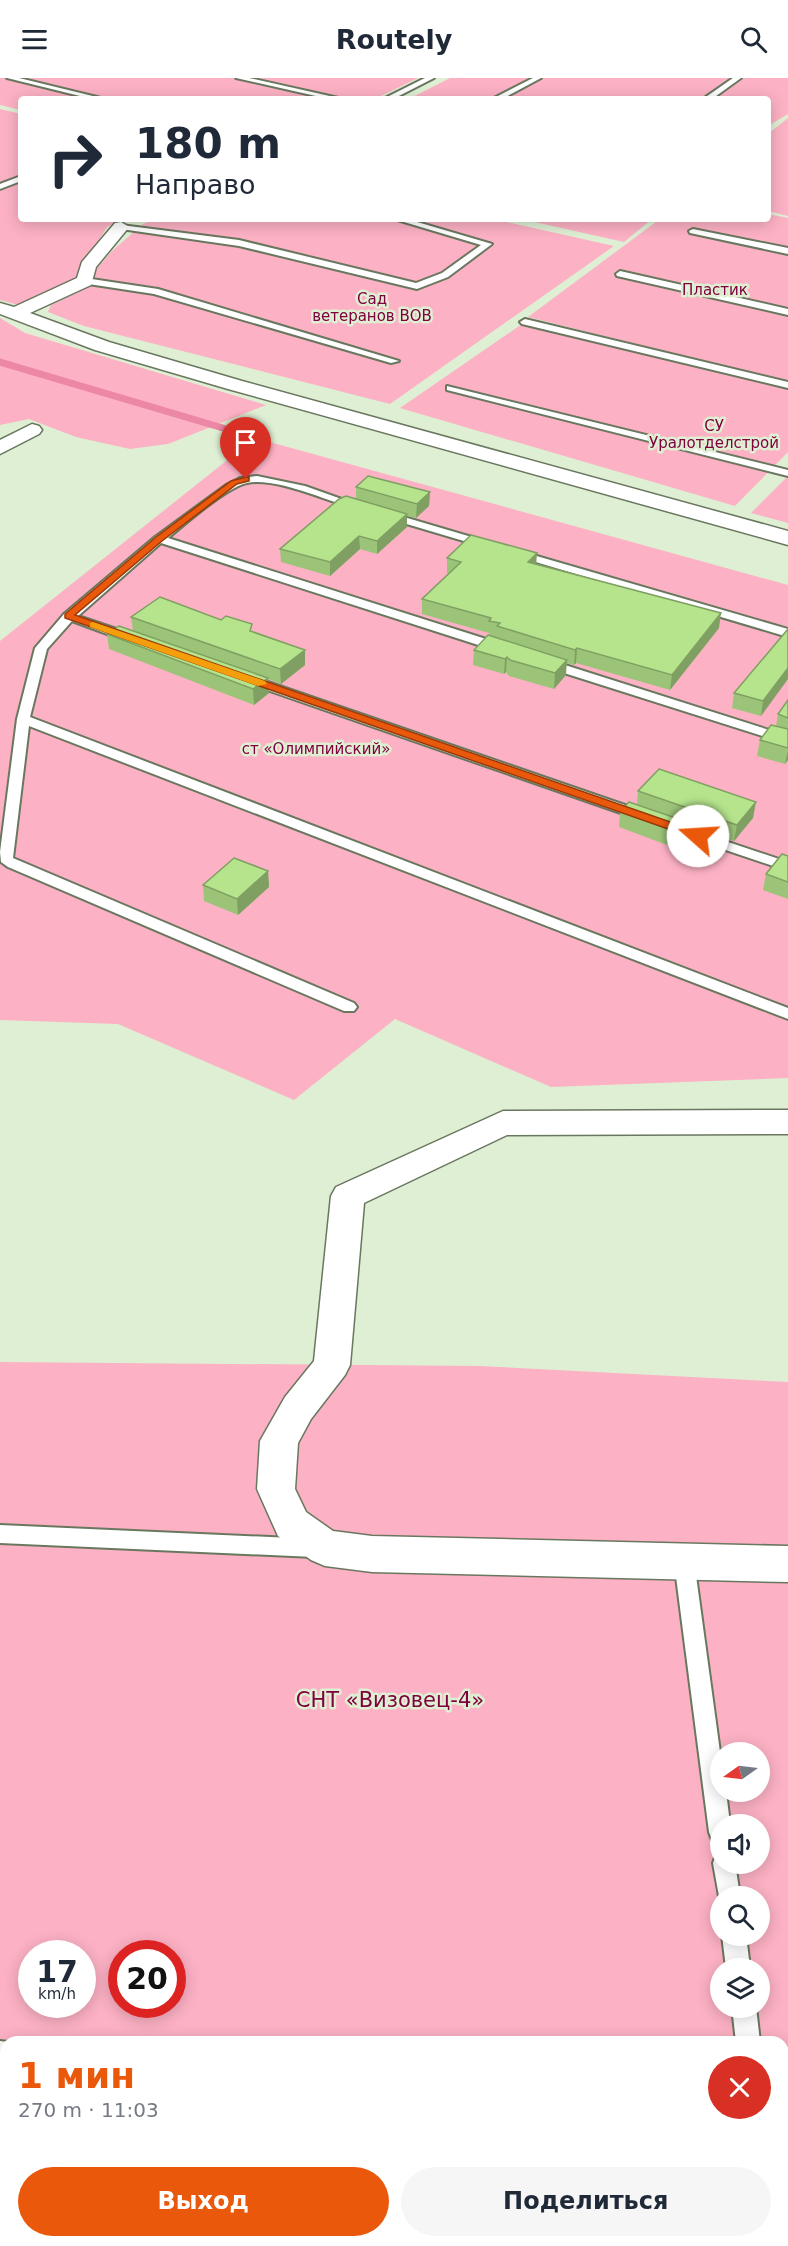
<!DOCTYPE html>
<html lang="ru">
<head>
<meta charset="utf-8">
<style>
	:root { --surface:#fff; --page:#f6f6f7; --text:#1f2937; --muted:#747a83; --accent:#ea580c }
	body { margin:0; font-family:"DejaVu Sans",sans-serif; background:var(--page); color:var(--text); height:100vh; display:flex; flex-direction:column; font-size:22px; white-space:nowrap }
	* { box-sizing:border-box; margin:0 }
	p { font-size:20px; color:var(--muted) }
	.icon { flex:none; width:33px; height:33px; fill:none; stroke:currentColor; stroke-width:2; stroke-linecap:round; stroke-linejoin:round }
	.map { position:relative; flex:1; overflow:hidden }
	.drawer { position:absolute; left:0px; top:1958px; width:789px; height:212px; display:flex; flex-direction:column; background:var(--surface); border-radius:18px 18px 0 0; box-shadow:0 3px 15px #0003 }
	.drawer>* { flex:none }
	.hud { position:absolute; left:18px; top:18px; width:753px; height:126px; border-radius:6px; box-shadow:0 3px 15px #0003; background:#fff; color:var(--text); overflow:hidden }
	.needle { width:39px; rotate:256deg }
	.fabs { position:absolute; left:710px; top:1664px; display:grid; gap:12px }
	.fabs a { display:grid; place-items:center; width:60px; height:60px; border-radius:50%; background:var(--surface); box-shadow:0 3px 15px #0003; font-size:30px }
	.speed { position:absolute; left:18px; top:1862px; display:flex; gap:12px; font-size:30px; font-weight:700; text-align:center }
	.speed>* { display:grid; place-content:center; width:78px; height:78px; border-radius:50%; background:var(--surface); box-shadow:0 3px 15px #0003; line-height:1 }
	.speed small { font-size:15px; font-weight:400 }
	.speed .limit { border:9px solid #d22; background:#fff; color:#111 }
	.pin { position:absolute; display:grid; place-items:center; width:51px; height:51px; color:#fff; margin:-62px -26px; border-radius:50% 50% 50% 0; rotate:-45deg; box-shadow:0 0 6px #0007 }
	.pin .icon { rotate:45deg }
	.me { position:absolute; width:66px; margin:-33px; rotate:289deg; stroke-linejoin:round; filter:drop-shadow(0 0 4px #0008) }
	.turn { display:flex; align-items:center; gap:21px; height:126px; padding:0 18px; font-size:27px }
	.turn .icon { width:78px; height:78px; stroke-width:2.5 }
	.turn b { display:block; font-size:42px; line-height:51px }
	.round { display:grid; place-items:center; flex:none; width:63px; height:63px; border-radius:32px; background:var(--page) }
	.headline { display:flex; align-items:center; justify-content:space-between; height:102px; padding:0 18px }
	h1 { font-size:36px; font-weight:700; line-height:45px; color:var(--accent) }
	.button { display:flex; gap:12px; margin-top:auto; padding:12px 18px }
	.button a { flex:1; height:69px; border-radius:36px; background:var(--accent); color:#fff; font-size:24px; font-weight:700; line-height:69px; text-align:center }
	.button a+a { background:var(--page); color:var(--text) }
	header { display:flex; justify-content:space-between; align-items:center; height:78px; padding:0 18px; background:var(--surface); font-size:27px; font-weight:700 }
	.map>svg:first-child { display:block }
	.green { fill:#fcb1c4; fill-rule:evenodd }
	.lines { fill:none; stroke-linecap:round; stroke-linejoin:round }
	.stream { stroke:#ec88a5; stroke-width:7 }
	.service-casing { stroke:#6a775f; stroke-width:4 }
	.minor-casing { stroke:#6a775f; stroke-width:3 }
	.service { fill:#fff; fill-rule:evenodd }
	.minor { fill:#fff; fill-rule:evenodd }
	.wall { fill:#9cc478 }
	.shaded-wall { fill:#7fa062 }
	.building { fill:#b5e48c; stroke:#7fa062; stroke-width:1.5 }
	.route { fill:#ea580c; stroke:#983908; stroke-width:1.5 }
	.slow { fill:#f59e0b }
	.labels { text-anchor:middle; dominant-baseline:central; stroke-width:5; stroke-linejoin:round; paint-order:stroke }
	.far-park-label { font-size:15px; fill:#80013e; stroke:#dfefd3 }
	.near-park-label { font-size:21px; fill:#80013e; stroke:#dfefd3 }
</style>
</head>
<body>
<header><svg class="icon" aria-label="menu" viewBox="0 0 24 24"><path d="M4 6h16M4 12h16M4 18h16"/></svg>Routely<svg class="icon" aria-label="search" viewBox="0 0 24 24"><circle cx="10" cy="10" r="6"/><path d="M15 15l6 6"/></svg></header>
<div class="map">
<svg width="788" height="2168" viewBox="0 0 788 2168">
	<rect width="100%" height="100%" fill="#dfefd3"/>
	<g class="green">
		<polygon points="0,0 418,0 375,21 21,21 21,32 0,27"/>
		<polygon points="450,0 788,0 788,36 768,48 768,21 409,21"/>
		<polygon points="0,31 21,36 21,141 123,141 107,149 73,205 22,228 0,222"/>
		<polygon points="788,40 788,138 768,133 768,56"/>
		<polygon points="768,136 788,140 788,304 528,239 660,141 768,141"/>
		<polygon points="156,141 493,141 614,168 390,326 84,248 48,234 51,227 85,211 98,189 112,173 143,146"/>
		<polygon points="521,141 652,141 624,164"/>
		<polygon points="0,240 25,255 266,327 168,366 130,371 76,359 29,341 0,347"/>
		<polygon points="525,244 788,311 788,374 735,428 400,330"/>
		<polygon points="255,360 788,507 788,1000 551,1009 395,941 294,1022 118,946 0,942 0,563"/>
		<polygon points="788,398 788,445 751,435"/>
		<path d="M0,1284l479,4 309,16v864h-788zM720,1674h39v39h-39zM720,1746h39v39h-39zM720,1818h39v39h-39zM32,1875h50v51h-50zM122,1875h50v51h-50zM720,1890h39v39h-39zM6,1964h777v199h-777z"/>
	</g>
	<g class="lines">
		<polyline class="stream" points="0,284 233,353"/>
		<defs>
			<g id="service">
				<polygon points="7,0 19,0 105,21 92,21"/>
				<polygon points="236,0 249,0 343,21 329,21"/>
				<polygon points="425,0 434,0 393,21 383,21"/>
				<polygon points="533,0 541,0 502,21 492,21"/>
				<polygon points="733,0 741,0 712,21 703,21"/>
				<polygon points="21,98 21,103 0,111 0,106"/>
				<polygon points="394,141 407,141 492,166 448,199 417,211 239,168 121,151 117,149 121,147 239,162 416,205 442,195 481,167"/>
				<polygon points="693,151 788,170 788,176 690,155 689,153"/>
				<polygon points="620,193 788,231 788,237 617,198 616,196"/>
				<polygon points="85,200 158,211 399,283 391,285 154,216 82,205 81,203"/>
				<polygon points="525,241 788,304 788,310 522,246 520,244"/>
				<polygon points="447,308 788,392 788,398 447,312"/>
				<path d="M257,398l48,10 59,21 -5,3c-30,-8 -82,-33 -112,-27 -20,4 -62,41 -79,55l337,107v6h-8l-336,-108 -83,73 59,20v6h-8l-57,-21 -25,28 -17,68 758,291v11l-759,-293 -16,132 341,145 3,4 -3,4h-10l-336,-144 -7,-5 -1,-10 17,-133 18,-71 29,-34 91,-77 71,-52 14,-7z"/>
				<polygon points="387,434 492,465 494,467 492,469 484,469 383,439 383,435"/>
				<polygon points="516,472 788,551 788,559 512,477 510,475"/>
				<polygon points="546,581 788,658 788,666 542,588 540,585"/>
				<polygon points="248,597 648,735 650,738 643,742 638,741 244,604 242,601"/>
				<polygon points="707,757 788,784 788,793 702,764 700,761"/>
				<polygon points="0,1447 314,1461 321,1464 324,1470 321,1476 314,1479 0,1465"/>
				<polygon points="684,1474 691,1477 694,1483 720,1674 720,1713 726,1713 730,1746 720,1746 720,1765 712,1762 709,1754 674,1483 677,1477"/>
				<polygon points="720,1775 720,1785 735,1785 740,1818 720,1818 720,1824 713,1785 716,1777"/>
				<polygon points="722,1857 746,1857 750,1890 726,1890"/>
				<polygon points="732,1929 756,1929 760,1964 736,1964"/>
				<polygon points="0,1963 8,1964 6,1987 0,1987"/>
				<rect x="783" y="2002" width="5" height="24"/>
			</g>
			<g id="minor">
				<polygon points="121,144 129,149 96,189 91,207 30,235 109,264 242,303 788,453 788,467 228,311 95,272 0,236 0,225 14,229 77,200 82,184 115,145"/>
				<polygon points="32,346 39,348 42,352 39,356 0,376 0,362"/>
				<polygon points="788,1032 788,1056 507,1057 364,1125 350,1287 345,1297 311,1341 298,1365 295,1411 306,1434 333,1453 372,1458 788,1468 788,1504 372,1494 325,1488 311,1482 278,1458 257,1411 260,1363 285,1319 314,1283 331,1118 336,1109 503,1033"/>
			</g>
		</defs>
		<use href="#service" class="service-casing"/>
		<use href="#minor" class="minor-casing"/>
		<use href="#service" class="service"/>
		<use href="#minor" class="minor"/>
	</g>
	<g class="wall">
		<polygon points="356,409 430,414 429,428 416,440 407,438 407,449 377,476 360,471 330,498 281,484 280,471 356,421"/>
		<polygon points="447,480 537,486 719,550 670,612 576,585 574,587 566,585 566,597 554,611 509,598 506,594 504,596 473,587 474,572 489,557 489,555 422,536 422,521 449,496 447,495"/>
		<polygon points="131,539 253,553 305,572 305,587 281,606 268,601 269,615 254,627 109,571 107,556 133,553"/>
		<polygon points="788,551 761,638 732,630 734,615"/>
		<polygon points="788,622 788,682 785,686 757,678 760,662 776,648 778,636"/>
		<polygon points="638,713 753,740 734,763 727,761 725,773 715,785 619,749 620,733 637,726"/>
		<polygon points="788,778 788,821 763,812 766,796"/>
		<polygon points="268,793 269,809 238,837 204,823 203,807"/>
	</g>
	<g class="shaded-wall">
		<polygon points="430,414 429,428 416,440 417,426"/>
		<polygon points="407,436 407,449 377,476 377,463"/>
		<polygon points="359,458 360,471 330,498 330,484"/>
		<polygon points="537,475 536,489 528,484"/>
		<polygon points="721,535 719,550 670,612 672,597"/>
		<polygon points="577,570 576,585 574,587 575,572"/>
		<polygon points="305,572 305,587 281,606 280,591"/>
		<polygon points="507,579 506,594 504,596 505,581"/>
		<polygon points="567,582 566,597 554,611 555,595"/>
		<polygon points="788,590 788,601 761,638 763,623"/>
		<polygon points="268,600 269,615 254,627 253,611"/>
		<polygon points="788,672 788,682 785,686"/>
		<polygon points="756,724 753,740 734,763 737,747"/>
		<polygon points="728,758 725,773 715,785 718,770"/>
		<polygon points="268,793 269,809 238,837 237,821"/>
	</g>
	<g class="building">
		<polygon points="368,398 430,414 417,426 356,409"/>
		<polygon points="346,418 407,436 377,463 359,458 330,484 280,471 339,421"/>
		<polygon points="471,457 537,475 528,484 721,535 672,597 577,570 575,572 497,548 500,545 489,543 491,540 422,521 461,484 447,480"/>
		<polygon points="160,519 221,542 226,538 252,546 250,553 305,572 280,591 131,539"/>
		<polygon points="119,548 268,600 253,611 107,556"/>
		<polygon points="788,551 788,590 763,623 734,615"/>
		<polygon points="488,557 567,582 555,595 510,582 507,579 505,581 474,572"/>
		<polygon points="788,622 788,640 778,636"/>
		<polygon points="771,647 788,651 788,670 760,662"/>
		<polygon points="659,691 756,724 737,747 638,713"/>
		<polygon points="629,724 728,758 718,770 620,733"/>
		<polygon points="782,776 788,778 788,804 766,796"/>
		<polygon points="234,780 268,793 237,821 203,807"/>
	</g>
	<polygon class="route" points="246,399 249,399 249,403 237,406 162,463 75,537 702,755 702,760 694,760 65,540 65,536 156,459 231,403"/>
	<polygon class="slow" points="93,544 265,603 267,606 258,608 90,549 90,545"/>
	<g class="labels">
		<g class="far-park-label">
			<text x="715" y="212">Пластик</text>
			<text x="372" y="221">Сад<tspan x="372" dy="17">ветеранов ВОВ</tspan></text>
			<text x="714" y="348">СУ<tspan x="714" dy="17">Уралотделстрой</tspan></text>
			<text x="316" y="671">ст «Олимпийский»</text>
		</g>
		<g class="near-park-label">
			<text x="390" y="1622">СНТ «Визовец-4»</text>
		</g>
	</g>
</svg>
<div class="fabs">
<a><svg class="needle" viewBox="-14 -14 28 28"><path d="M0-13l5 13h-10z" fill="#e53935"/><path d="M0 13l5-13h-10z" fill="#747a83"/></svg></a>
<a><svg class="icon" aria-label="sound" viewBox="0 0 24 24"><path d="M4 9h4l5-4v14l-5-4H4zM17 9q2 3 0 6"/></svg></a>
<a><svg class="icon" aria-label="search" viewBox="0 0 24 24"><circle cx="10" cy="10" r="6"/><path d="M15 15l6 6"/></svg></a>
<a><svg class="icon" aria-label="layers" viewBox="0 0 24 24"><path d="M12 4l9 5-9 5-9-5zM3 14l9 5 9-5"/></svg></a>
</div>
<div class="speed"><div>17<small>km/h</small></div><div class="limit">20</div></div>
<div class="pin" style="left:246px;top:401px;background:#d93025"><svg class="icon" aria-label="arrive" viewBox="0 0 24 24"><path d="M6 21V4h12l-3 4 3 4H6"/></svg></div>
<svg class="me" style="left:698px;top:758px" viewBox="-20 -20 40 40"><circle r="19" fill="#fff"/><path d="M0-13L10 11 0 6-10 11z" fill="#ea580c"/></svg>
<div class="hud">
<div class="turn"><svg class="icon" aria-label="right" viewBox="0 0 24 24"><path d="M7 20v-9h11M14 6l5 5-5 5"/></svg><div><b>180 m</b>Направо</div></div>
</div>
<section class="drawer">
<div class="headline"><div><h1>1 мин</h1><p>270 m · 11:03</p></div><a class="round" style="background:#d93025;color:#fff"><svg class="icon" aria-label="close" viewBox="0 0 24 24"><path d="M6 6l12 12M18 6L6 18"/></svg></a></div>
<div class="button"><a>Выход</a><a>Поделиться</a></div>
</section>
</div>
</body>
</html>
